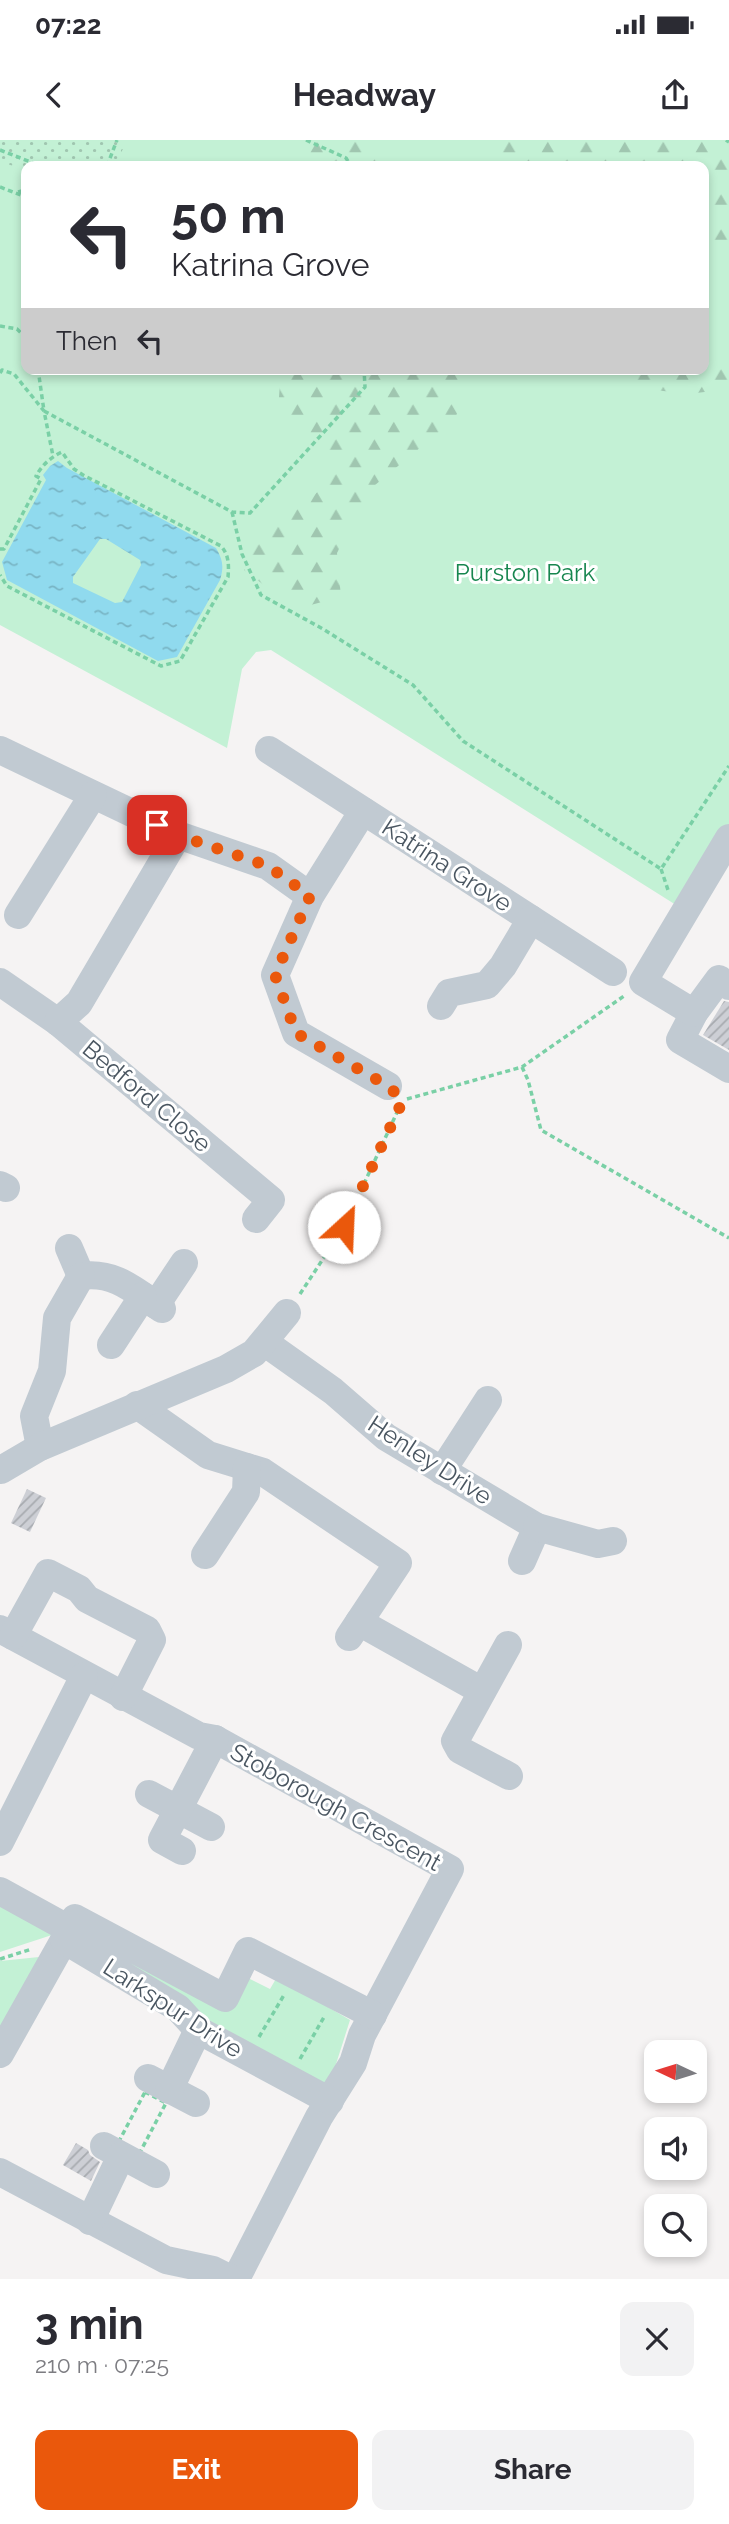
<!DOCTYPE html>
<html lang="en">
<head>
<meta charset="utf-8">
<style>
	:root { --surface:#fff; --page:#f2f2f3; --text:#2b2b33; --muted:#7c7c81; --accent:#ea580c }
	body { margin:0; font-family:Raleway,sans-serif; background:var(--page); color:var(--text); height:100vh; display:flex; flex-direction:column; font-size:26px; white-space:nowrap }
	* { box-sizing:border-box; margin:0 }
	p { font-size:23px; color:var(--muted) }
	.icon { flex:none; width:38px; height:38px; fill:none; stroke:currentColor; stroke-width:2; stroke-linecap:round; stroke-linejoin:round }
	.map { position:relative; height:2139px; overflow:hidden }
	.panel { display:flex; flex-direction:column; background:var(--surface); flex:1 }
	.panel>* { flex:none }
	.hud { position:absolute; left:21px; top:21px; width:688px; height:214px; border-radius:14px; box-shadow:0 4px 10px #0003; background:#fff; color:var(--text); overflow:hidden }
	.needle { width:46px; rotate:274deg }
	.buttons { position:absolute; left:644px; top:1900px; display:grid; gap:14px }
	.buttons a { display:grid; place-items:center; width:63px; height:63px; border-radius:14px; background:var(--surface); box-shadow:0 4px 10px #0003; font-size:35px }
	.pin { position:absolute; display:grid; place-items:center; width:60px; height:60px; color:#fff; margin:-30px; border-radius:14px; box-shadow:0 4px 10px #0006 }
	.me { position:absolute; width:77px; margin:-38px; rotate:25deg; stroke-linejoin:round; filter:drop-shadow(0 0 5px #0008) }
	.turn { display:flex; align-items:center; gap:24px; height:147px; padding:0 35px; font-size:32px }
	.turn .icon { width:91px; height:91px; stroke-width:2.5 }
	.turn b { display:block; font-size:49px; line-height:60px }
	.then { display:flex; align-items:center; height:66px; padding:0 35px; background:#0003; gap:14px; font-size:26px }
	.round { display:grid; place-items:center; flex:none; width:74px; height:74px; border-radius:14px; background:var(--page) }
	.summary { display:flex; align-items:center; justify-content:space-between; height:119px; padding:0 35px }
	h1 { font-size:42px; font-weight:700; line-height:52px }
	.primary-button { display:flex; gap:14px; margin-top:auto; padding:14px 35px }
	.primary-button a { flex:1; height:80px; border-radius:14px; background:var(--accent); color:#fff; font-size:28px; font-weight:700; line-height:80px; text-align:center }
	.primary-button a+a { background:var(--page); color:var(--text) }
	.status { display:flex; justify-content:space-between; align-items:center; height:49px; padding:0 35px; background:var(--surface); direction:ltr }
	.status svg { height:19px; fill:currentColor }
	header { display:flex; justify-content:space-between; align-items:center; height:91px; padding:0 35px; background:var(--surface); font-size:32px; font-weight:700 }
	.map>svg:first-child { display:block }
	.green { fill:#c3f1d5; fill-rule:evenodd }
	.forest { fill:url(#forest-firs) }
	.garden { fill:url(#garden-dots) }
	.water { fill:url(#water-ripples); fill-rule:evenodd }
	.building { fill:url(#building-hatch) }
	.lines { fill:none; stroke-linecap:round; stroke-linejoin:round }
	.path { stroke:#7ad0a6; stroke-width:3.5; stroke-dasharray:5 3.5; stroke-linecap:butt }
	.minor { stroke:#c1cad2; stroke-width:28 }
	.route { stroke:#ea580c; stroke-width:12; stroke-dasharray:0 21.6 }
	.labels { text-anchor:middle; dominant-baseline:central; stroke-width:6; stroke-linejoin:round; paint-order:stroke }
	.park-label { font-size:24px; fill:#17864f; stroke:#fff }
	.street-label { font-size:24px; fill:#4a5661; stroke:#fff }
</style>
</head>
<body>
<div class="status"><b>07:22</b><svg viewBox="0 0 49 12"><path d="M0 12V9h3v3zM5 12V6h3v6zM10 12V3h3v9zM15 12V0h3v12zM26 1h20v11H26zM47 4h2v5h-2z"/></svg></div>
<header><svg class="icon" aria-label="back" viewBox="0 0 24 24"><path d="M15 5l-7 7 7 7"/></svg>Headway<svg class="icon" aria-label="share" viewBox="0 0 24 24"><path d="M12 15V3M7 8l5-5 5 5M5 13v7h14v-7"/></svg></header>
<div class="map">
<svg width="729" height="2139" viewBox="0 0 729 2139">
	<defs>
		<pattern id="forest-firs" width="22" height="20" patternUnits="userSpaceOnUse" patternTransform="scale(1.75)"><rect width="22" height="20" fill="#c3f1d5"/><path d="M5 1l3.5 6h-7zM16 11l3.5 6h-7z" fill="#a0c6b0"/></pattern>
		<pattern id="garden-dots" width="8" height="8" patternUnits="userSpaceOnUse" patternTransform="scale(1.75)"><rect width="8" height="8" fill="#c3f1d5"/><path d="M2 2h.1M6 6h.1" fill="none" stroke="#a0c6b0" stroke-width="1.8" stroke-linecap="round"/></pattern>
		<pattern id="water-ripples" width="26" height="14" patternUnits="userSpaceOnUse" patternTransform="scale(1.75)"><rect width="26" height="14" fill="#90daee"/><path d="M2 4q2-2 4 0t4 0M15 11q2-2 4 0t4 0" fill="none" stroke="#78b4c4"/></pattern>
		<pattern id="building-hatch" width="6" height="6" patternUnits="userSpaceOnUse" patternTransform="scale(1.75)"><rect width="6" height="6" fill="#cdcfd5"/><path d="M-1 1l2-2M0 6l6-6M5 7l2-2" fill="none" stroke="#a8abb0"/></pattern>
	</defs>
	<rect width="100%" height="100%" fill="#f5f3f3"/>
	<g class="green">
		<path d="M0,0h729v699l-45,71 -413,-260 -15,2 -14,17 -15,79 -227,-123zM26,26h678v203h-678z"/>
		<polygon points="0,1764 55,1794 0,1812"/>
		<polygon points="94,1794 229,1866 246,1837 270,1849 277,1837 350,1880 330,1943 316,1944 86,1807"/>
		<polygon points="39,1817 0,1914 0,1821"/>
	</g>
	<g class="forest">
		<polygon points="319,0 382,0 376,26 306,26 301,18"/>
		<polygon points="477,0 729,0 729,127 704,103 704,26 509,26 480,7"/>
		<polygon points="704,197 729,217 729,249 688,254 647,249 611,229 704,229"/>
		<polygon points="281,229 473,229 455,279 369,350 337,413 341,457 303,467 269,449 244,430 257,391 307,364 340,325 278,271"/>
	</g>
	<polygon class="garden" points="0,0 127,0 115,26 26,26 26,31 0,21"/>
	<path class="water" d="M58,321l9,7 149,80c7,12 8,19 4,32l-43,77 -19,4 -151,-81 -5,-18 44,-82 -3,-5 7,-9zM100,399h6l34,21 1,5 -19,37 -7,1 -42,-20v-6z"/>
	<g class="building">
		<polygon points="724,861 729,862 729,910 703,895"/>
		<polygon points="27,1349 46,1358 30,1392 11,1383"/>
		<polygon points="76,2003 88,2010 90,2015 100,2022 91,2041 63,2025"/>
	</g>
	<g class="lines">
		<g class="path">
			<polyline points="306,0 346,18 351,26"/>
			<polyline points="726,0 729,2"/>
			<polyline points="0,10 41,26"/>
			<polyline points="107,26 117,0"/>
			<polyline points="0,47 26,57"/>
			<polyline points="18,52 26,50"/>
			<polyline points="0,186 17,189 26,198"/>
			<polyline points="38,229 44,271 232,372 250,373 365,247 364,229"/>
			<polyline points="0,233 2,230 14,234 44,271 53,316"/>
			<polyline points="232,372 242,414 261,455 323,489 413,545 463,601 661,729 729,626"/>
			<path d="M0,409h4l37,-70 -5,-3c6,-11 15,-19 26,-24l12,17 9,6 138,71c8,9 8,19 7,31l-48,84 -19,5 -154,-80 -7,-11"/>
			<polyline points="661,729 669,753"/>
			<polyline points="522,927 528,940 541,990 729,1098"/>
			<polyline points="407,959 522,927 624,856"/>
			<polyline points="300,1154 344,1087 400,966"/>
			<polyline points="0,1819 32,1809"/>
			<polyline points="259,1897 284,1855"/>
			<polyline points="300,1919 324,1877"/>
			<polygon points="145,1952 166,1963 138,2016 117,2005"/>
		</g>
		<g class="minor">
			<polyline points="0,610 178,695 268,726 310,756"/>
			<polyline points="269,610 613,832"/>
			<polyline points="363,671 310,756 275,835 296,893 388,946"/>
			<polyline points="18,775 93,655"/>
			<polyline points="0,842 58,882 271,1060 256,1079"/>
			<polyline points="729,846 719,839 694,873 680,900 729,929"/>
			<polyline points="441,866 449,853 487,845 503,826 531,779"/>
			<polyline points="694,873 643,842 729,698"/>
			<polyline points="58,882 79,863 178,695"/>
			<polyline points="0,1045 6,1048"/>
			<path d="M69,1108l12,28c34,-5 54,15 81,33"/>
			<polyline points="156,1165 184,1123"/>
			<polyline points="264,1202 333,1251 386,1297 537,1387 522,1421"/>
			<polyline points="111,1205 143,1156"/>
			<polyline points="137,1265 208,1315 263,1332 398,1423 349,1497"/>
			<polyline points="40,1307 34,1276 52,1231 57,1178 81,1136"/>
			<polyline points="1,1330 40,1307 226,1229 254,1213 287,1173"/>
			<polyline points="442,1331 488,1260"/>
			<polyline points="537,1387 598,1404 613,1401"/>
			<polyline points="205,1415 246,1352 247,1327"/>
			<polyline points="359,1482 482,1551"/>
			<polyline points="0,1489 199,1596 215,1599 450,1729 362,1895 353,1923 319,1977 236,2139"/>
			<polyline points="13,1496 48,1433 79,1449 87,1459 147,1490 152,1500 123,1557"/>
			<polyline points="508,1505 455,1601 460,1610 509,1636"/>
			<polyline points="149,1654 211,1687"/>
			<polyline points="0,1702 84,1536"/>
			<polyline points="182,1711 162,1700 215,1599"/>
			<polyline points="0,1751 69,1789"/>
			<polyline points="0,1914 64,1800"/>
			<polyline points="148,1938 196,1963"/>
			<polyline points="169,1950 198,1890"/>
			<polyline points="330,1961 198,1890 178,1868 64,1800 75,1778 225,1858 248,1811 373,1875"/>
			<polyline points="104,2006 156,2034"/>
			<polyline points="0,2032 166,2120 213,2130 231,2139"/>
			<polyline points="90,2081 121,2016"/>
		</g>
	</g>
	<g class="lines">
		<polyline class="route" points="157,685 178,695 268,726 310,756 275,835 296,893 388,946 403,960 344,1087"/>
	</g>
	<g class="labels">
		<g class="park-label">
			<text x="525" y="432">Purston Park</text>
		</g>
		<g class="street-label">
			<text transform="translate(447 725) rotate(33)">Katrina Grove</text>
			<text transform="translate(147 956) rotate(40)">Bedford Close</text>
			<text transform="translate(430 1320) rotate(33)">Henley Drive</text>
			<text transform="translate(336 1667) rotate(29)">Stoborough Crescent</text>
			<text transform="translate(173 1868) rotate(33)">Larkspur Drive</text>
		</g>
	</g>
</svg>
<div class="buttons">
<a><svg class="needle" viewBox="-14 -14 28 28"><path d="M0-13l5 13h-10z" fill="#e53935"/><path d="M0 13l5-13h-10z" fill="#7c7c81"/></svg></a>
<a><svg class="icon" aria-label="sound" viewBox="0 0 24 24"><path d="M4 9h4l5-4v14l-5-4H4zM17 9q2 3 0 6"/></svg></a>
<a><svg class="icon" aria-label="search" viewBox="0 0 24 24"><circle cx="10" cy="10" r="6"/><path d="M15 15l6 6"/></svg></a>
</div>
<div class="pin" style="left:157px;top:685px;background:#d93025"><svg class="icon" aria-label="arrive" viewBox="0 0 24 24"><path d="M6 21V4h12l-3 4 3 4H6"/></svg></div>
<svg class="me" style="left:344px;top:1087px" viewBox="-20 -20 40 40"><circle r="19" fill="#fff"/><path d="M0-13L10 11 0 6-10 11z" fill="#ea580c"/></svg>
<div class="hud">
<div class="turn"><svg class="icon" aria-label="left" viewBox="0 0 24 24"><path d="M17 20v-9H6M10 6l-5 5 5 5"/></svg><div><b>50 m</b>Katrina Grove</div></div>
<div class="then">Then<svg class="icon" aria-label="left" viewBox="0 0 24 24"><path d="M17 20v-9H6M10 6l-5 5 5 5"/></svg></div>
</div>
</div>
<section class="panel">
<div class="summary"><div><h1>3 min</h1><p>210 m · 07:25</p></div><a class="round"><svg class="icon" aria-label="close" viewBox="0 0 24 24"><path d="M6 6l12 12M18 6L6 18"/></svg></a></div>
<div class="primary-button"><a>Exit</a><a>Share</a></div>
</section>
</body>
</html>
